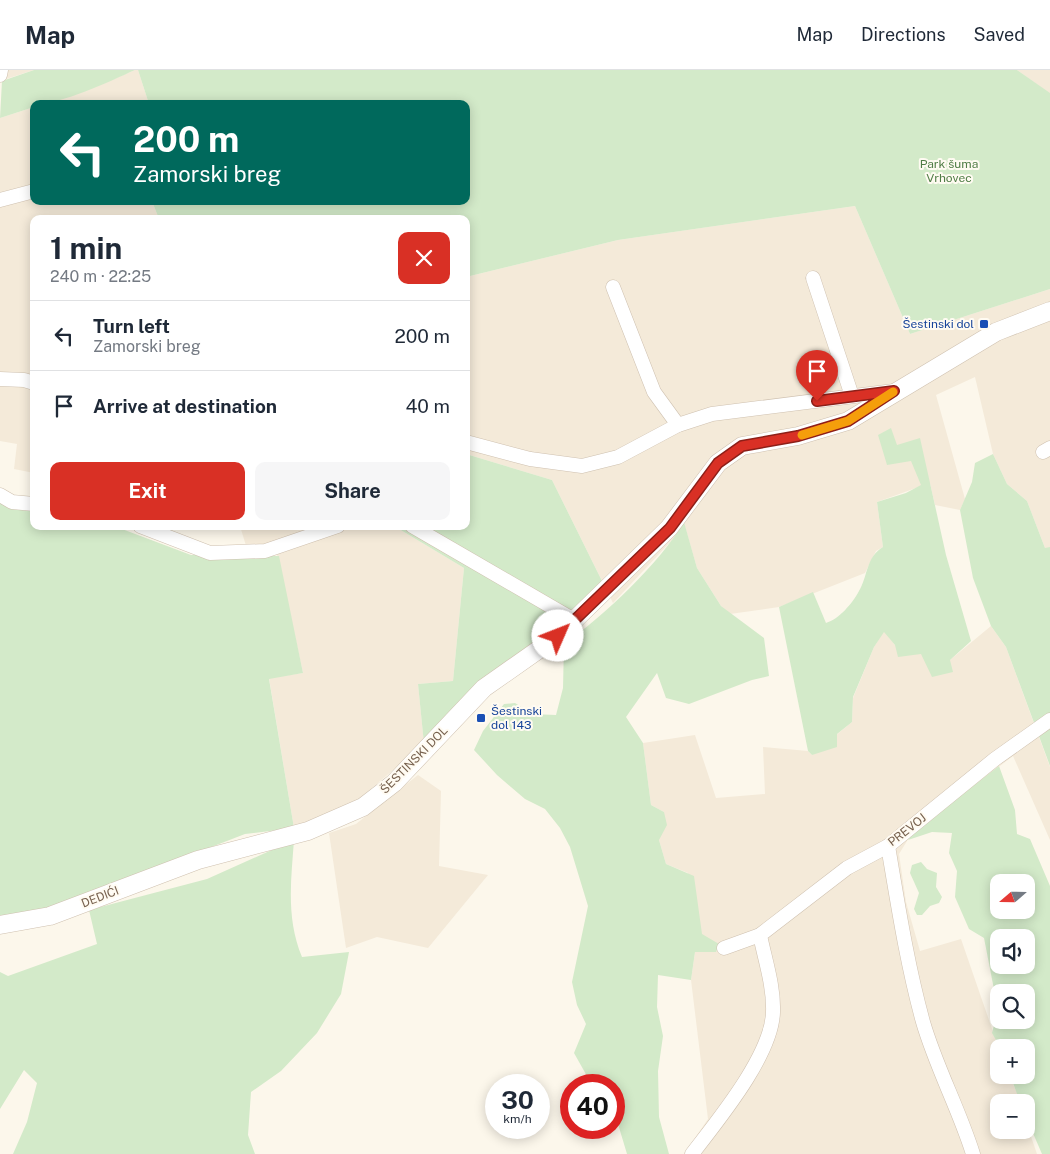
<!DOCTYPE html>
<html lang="en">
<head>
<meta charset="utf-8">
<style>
	:root { --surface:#fff; --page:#f6f6f7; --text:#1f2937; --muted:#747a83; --line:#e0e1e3; --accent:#d93025 }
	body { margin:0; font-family:"Public Sans",sans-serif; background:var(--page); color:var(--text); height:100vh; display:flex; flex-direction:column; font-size:19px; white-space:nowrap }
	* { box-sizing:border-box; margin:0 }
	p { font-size:16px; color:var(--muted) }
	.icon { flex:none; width:28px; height:28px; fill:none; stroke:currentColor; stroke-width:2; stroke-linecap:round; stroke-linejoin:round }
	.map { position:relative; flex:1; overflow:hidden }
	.sheet { position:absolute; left:30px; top:145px; width:440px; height:315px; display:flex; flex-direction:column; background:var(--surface); border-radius:10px; box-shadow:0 2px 12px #0003 }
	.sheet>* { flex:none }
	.guide { position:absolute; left:30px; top:30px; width:440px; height:105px; border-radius:10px; box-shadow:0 2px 12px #0003; background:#00695c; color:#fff; overflow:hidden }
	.needle { width:32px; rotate:250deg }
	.controls { position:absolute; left:990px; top:804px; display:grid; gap:10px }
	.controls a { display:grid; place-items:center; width:45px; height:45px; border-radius:10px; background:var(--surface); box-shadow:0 2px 12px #0003; font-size:25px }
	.speed { position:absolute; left:485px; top:1004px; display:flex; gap:10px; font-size:25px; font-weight:700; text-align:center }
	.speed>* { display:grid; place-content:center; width:65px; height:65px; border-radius:50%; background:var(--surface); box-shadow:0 2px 12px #0003; line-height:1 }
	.speed small { font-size:12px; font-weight:400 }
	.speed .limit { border:8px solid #d22; background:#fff; color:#111 }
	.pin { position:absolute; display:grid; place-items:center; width:42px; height:42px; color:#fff; margin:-51px -21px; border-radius:50% 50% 50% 0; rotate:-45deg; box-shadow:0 0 5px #0007 }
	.pin .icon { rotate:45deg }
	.me { position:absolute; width:55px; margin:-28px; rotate:46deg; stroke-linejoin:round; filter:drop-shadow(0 0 4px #0008) }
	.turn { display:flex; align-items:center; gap:18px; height:105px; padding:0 20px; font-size:22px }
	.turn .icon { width:65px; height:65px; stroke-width:2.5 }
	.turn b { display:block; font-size:35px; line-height:42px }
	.round { display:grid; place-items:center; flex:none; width:52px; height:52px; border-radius:10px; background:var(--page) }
	.summary { display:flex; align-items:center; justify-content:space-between; height:85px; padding:0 20px }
	h1 { font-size:30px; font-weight:700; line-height:38px }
	.button { display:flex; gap:10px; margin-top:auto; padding:10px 20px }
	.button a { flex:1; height:58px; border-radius:10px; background:var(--accent); color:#fff; font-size:20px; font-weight:700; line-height:58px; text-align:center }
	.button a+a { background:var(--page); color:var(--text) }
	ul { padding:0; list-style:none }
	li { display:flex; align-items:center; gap:15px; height:70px; padding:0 20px; border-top:1px solid var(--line) }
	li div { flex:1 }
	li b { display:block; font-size:19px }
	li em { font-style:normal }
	header { display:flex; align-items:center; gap:30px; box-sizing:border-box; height:70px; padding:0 25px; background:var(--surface); border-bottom:1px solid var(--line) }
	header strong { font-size:24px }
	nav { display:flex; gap:28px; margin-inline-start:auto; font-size:18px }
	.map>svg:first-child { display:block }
	.residential { fill:#f4ead9 }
	.green { fill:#d3eac9; fill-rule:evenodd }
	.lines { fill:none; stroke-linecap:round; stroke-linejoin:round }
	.minor-casing { stroke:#cfc1b0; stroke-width:15 }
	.tertiary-casing { stroke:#cfc1b0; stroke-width:19 }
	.minor { stroke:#fff; stroke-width:14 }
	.tertiary { stroke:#fff; stroke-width:18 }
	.route-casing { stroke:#8d1f18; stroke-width:12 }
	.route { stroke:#d93025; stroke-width:9 }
	.slow { stroke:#f59e0b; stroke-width:9 }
	.transit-dot { fill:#1a4fb4; stroke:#fffbf2; stroke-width:2 }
	.labels { text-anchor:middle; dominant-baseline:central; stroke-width:4; stroke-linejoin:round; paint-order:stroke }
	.park-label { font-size:12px; fill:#507d46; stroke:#fffbf2 }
	.transit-label { font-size:12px; fill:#164399; stroke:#fffbf2; text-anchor:end }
	.street-label { font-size:12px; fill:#77614e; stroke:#fffbf2 }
</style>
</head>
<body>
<header>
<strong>Map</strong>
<nav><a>Map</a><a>Directions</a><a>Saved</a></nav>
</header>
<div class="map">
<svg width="1050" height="1084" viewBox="0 0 1050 1084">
	<rect width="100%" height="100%" fill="#fcf7eb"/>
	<g class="residential">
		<polygon points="0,0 34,0 0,11"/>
		<polygon points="135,0 138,0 149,34 44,34 97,16"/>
		<polygon points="1017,0 1050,0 1050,23 1049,23"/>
		<polygon points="34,37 34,131 152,131 159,149 34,149 34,403 14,399 17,374 0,371 0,48"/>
		<polygon points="855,136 910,264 1050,219 1050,555 1045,478 1027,431 1007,414 993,384 975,307 936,325 965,429 960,440 935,435 930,413 877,432 883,477 876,481 865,503 779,537 730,544 721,536 697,498 684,453 676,466 613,533 552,410 466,384 466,207 618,170"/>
		<polygon points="240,456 394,456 464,498 453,611 418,614 424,674 347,739 294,758 269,608 303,603 275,475 247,479"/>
		<polygon points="991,556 1006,577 1050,697 1050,770 1013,686 912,763 899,784 906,832 920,881 961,869 999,979 999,1005 1009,1005 1017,1023 1020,1032 999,1032 999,1060 1026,1060 1026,1052 1037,1084 684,1084 708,1049 691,910 695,882 688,803 666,794 659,770 664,742 651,735 643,673 695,665 716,728 765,724 763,677 808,681 812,685 852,652 853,628 874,577 884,561 895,575 950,590"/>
		<polygon points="418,705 441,721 439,796 488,805 428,878 377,867 346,878 329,763 356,754"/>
	</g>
	<g class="green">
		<path d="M34,0h101c-27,12 -72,34 -101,34v3l-34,11 2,-37z"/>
		<polygon points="138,0 1017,0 1050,23 1050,219 910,264 855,136 618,170 466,207 466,149 159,149 152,131 466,131 466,34 149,34"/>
		<path d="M891,358l6,17 23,-7 26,117 25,86 -21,19 3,12 -21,5 -11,-23 -23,3 -3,-12 -11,-13 -10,15 -21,50 -1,25 -15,12v13l-25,8 -4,-4 -29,-144 34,-15 13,31c13,-4 26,-19 33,-32 9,-15 7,-34 24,-44l-6,-45 29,-9 15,-8 -10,-24 -24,4 -9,-30z"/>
		<polygon points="466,384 552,410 603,513 424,674 418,614 453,611 464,498 394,456 466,456"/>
		<polygon points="993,384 1007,414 1027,431 1045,478 1050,477 1050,696 1006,577 991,556 973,508 960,440 972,412 975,393"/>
		<polygon points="0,425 34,443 34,456 114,456 191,485 279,486 303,603 269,609 294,758 245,764 38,844 0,848"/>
		<path d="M684,452l13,46 24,38 43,32 5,38 -17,4 -63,24 -23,-6 -9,-25 -31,44 17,26 8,62 13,7 3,13 -8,15 7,24 28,12 8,58 17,10 -3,8h-21l-4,28 -33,-5 -1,32 6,29 -5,35 1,46 10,37h-42l-9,-30 -4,-3v-36h-22l-18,-32 12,-29 -9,-19 -5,-23 16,-76 -18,-59 -10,-19 -15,-19 -20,-10 -28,-24 -23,-25 9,-19 21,-27 11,-1 17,11 24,1 7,-27 1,-44c41,-29 94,-79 120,-122z"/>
		<path d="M999,696l16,44 2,24 13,5 20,47v268h-8l-16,-37v-15h-6l-10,-27h16v-27l-26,-1 -8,-14 6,-23 -14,-72 -15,-9 -14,-32 2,-26 -8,-18 3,-20 -20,-1 -24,8 4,-7zM999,812h27v28h-27zM999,868h27v27h-27zM999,922h27v28h-27z"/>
		<path d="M294,770c-3,41 -8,78 8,117l47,-5 -8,42 -24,39 -36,38 -30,21 -3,43 7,19h-242l14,-32 10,-39 -13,-13 -24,39v-137l8,4 89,-32 -8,-34 118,-31z"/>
		<polygon points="921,792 927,799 937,803 936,817 942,827 939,833 930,836 922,845 917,845 914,839 919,823 910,803 912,795"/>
	</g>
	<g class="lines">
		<defs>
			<g id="minor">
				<polyline points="0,5 1,0"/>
				<polyline points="0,130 34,121"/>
				<polyline points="813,208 852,326"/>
				<polyline points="613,217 654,322 678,355"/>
				<polyline points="0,309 24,310 34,313"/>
				<polyline points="466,372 530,389 582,396 618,387 678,355 712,344 894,321"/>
				<polyline points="1043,382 1050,378"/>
				<polyline points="0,425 12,432 34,434"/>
				<polyline points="140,456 210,483 265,481 338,456"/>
				<polyline points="412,456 574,550"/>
				<path d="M888,776c10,59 19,118 35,176 13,45 36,87 50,132"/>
				<polyline points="724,878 760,865"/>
				<path d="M692,1084c26,-34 80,-99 81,-142 1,-26 -8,-52 -13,-77l87,-67 41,-22 107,-87 55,-39"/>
			</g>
			<polyline id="tertiary" points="0,855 50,846 198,790 308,761 363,737 394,713 484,618 558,566 669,458 718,393 742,376 798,366 848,351 996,262 1050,241"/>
		</defs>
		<use href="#minor" class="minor-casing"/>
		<use href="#tertiary" class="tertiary-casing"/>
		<use href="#minor" class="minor"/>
		<use href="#tertiary" class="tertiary"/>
	</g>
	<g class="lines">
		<defs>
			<polyline id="route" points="558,566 670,458 718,393 742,376 798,366 848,351 894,321 817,331"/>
		</defs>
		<use href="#route" class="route-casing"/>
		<use href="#route" class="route"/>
		<polyline class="slow" points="802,365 848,351 893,322"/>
	</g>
	<g class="transit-dot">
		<rect x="979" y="249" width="10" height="10" rx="2.5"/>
		<rect x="476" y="643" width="10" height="10" rx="2.5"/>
	</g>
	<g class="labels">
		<g class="park-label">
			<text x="949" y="94">Park šuma<tspan x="949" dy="14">Vrhovec</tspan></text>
		</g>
		<g class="transit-label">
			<text x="974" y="254">Šestinski dol</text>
			<text x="491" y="641" text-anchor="start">Šestinski<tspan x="491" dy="14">dol 143</tspan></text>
		</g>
		<g class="street-label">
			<text transform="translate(414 690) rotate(-45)">ŠESTINSKI DOL</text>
			<text transform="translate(907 760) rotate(-38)">PREVOJ</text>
			<text transform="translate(100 827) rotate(-21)">DEDIĆI</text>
		</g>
	</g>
</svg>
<div class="controls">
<a><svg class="needle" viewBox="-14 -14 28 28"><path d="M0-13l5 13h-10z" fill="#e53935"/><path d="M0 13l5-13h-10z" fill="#747a83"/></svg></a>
<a><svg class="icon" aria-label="sound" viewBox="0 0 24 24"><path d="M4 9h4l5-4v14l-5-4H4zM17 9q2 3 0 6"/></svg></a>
<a><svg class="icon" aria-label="search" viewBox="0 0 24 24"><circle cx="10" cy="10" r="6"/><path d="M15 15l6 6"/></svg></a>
<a>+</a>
<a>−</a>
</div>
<div class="speed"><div>30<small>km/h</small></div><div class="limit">40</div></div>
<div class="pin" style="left:817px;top:331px;background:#d93025"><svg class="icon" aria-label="arrive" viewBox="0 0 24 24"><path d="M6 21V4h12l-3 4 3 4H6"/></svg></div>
<svg class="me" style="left:558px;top:566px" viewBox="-20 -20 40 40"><circle r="19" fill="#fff"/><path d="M0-13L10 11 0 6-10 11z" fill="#d93025"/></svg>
<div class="guide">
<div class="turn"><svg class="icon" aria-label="left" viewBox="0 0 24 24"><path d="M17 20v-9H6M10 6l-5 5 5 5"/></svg><div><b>200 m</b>Zamorski breg</div></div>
</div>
<section class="sheet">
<div class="summary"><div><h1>1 min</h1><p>240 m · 22:25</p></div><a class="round" style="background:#d93025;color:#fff"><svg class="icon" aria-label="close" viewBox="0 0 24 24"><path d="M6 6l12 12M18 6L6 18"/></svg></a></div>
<ul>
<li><svg class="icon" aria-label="left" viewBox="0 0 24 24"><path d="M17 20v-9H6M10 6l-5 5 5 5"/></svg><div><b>Turn left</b><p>Zamorski breg</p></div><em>200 m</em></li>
<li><svg class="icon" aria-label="arrive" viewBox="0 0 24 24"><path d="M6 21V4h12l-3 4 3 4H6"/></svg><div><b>Arrive at destination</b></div><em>40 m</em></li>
</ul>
<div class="button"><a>Exit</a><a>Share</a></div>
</section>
</div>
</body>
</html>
